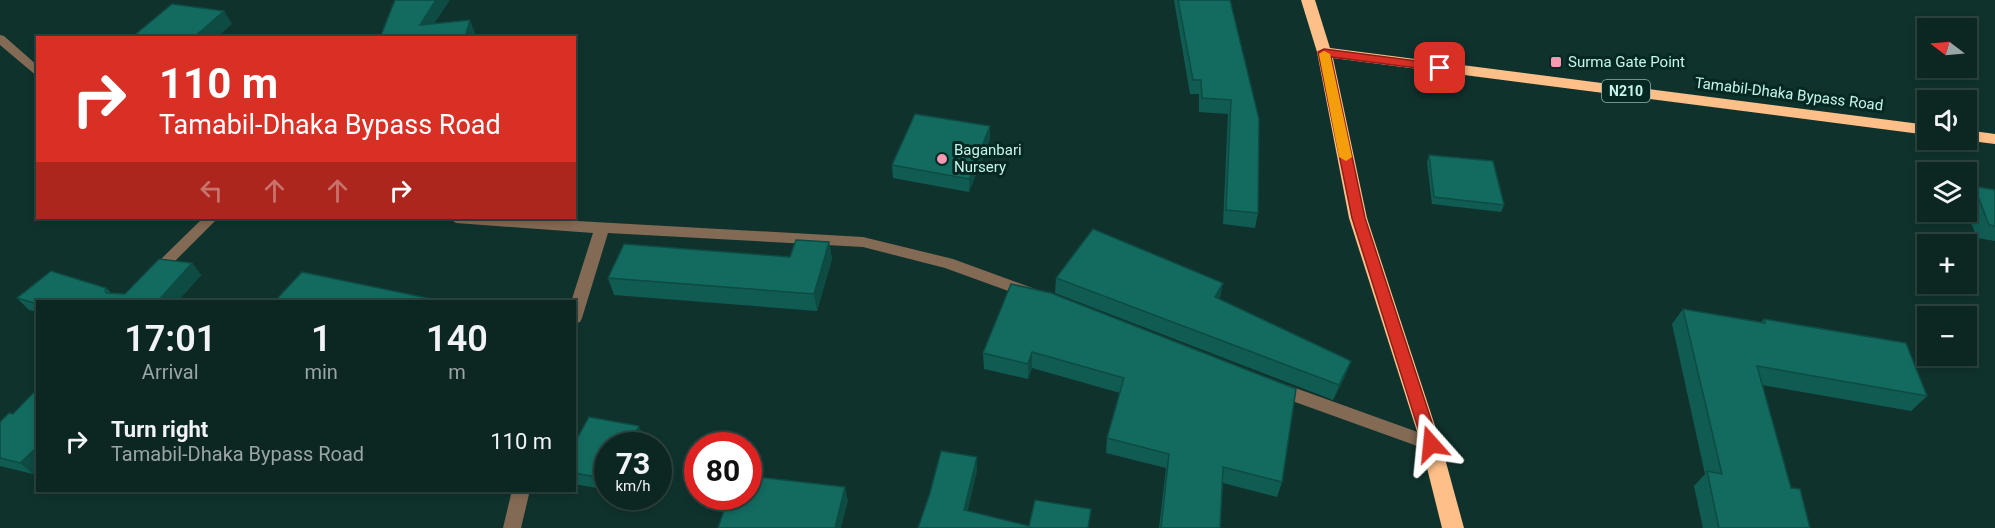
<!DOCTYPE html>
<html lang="en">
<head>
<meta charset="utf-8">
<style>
	:root { --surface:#0c2622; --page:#1a322f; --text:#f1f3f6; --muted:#9aa5a5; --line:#2c4340 }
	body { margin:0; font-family:Roboto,sans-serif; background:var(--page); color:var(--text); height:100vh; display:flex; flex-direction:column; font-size:22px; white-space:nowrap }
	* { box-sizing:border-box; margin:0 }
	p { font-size:20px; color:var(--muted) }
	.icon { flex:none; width:33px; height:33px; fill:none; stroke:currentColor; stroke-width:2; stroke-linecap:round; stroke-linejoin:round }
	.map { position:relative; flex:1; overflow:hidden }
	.details { position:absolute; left:36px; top:300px; width:540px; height:192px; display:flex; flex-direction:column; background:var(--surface); border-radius:0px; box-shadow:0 3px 9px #0003,0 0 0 2px var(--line) }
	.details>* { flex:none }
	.hud { position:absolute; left:36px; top:36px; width:540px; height:183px; border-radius:0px; box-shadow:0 3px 9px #0003,0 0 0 2px var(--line); background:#d93025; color:#fff; overflow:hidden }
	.needle { width:39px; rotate:286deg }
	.fabs { position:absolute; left:1917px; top:18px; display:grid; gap:12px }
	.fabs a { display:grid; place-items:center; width:60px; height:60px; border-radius:0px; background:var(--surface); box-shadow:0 3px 9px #0003,0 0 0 2px var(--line); font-size:30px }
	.speed { position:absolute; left:594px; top:432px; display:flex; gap:12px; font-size:30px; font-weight:700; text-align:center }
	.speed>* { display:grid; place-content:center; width:78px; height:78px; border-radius:50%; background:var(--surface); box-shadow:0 3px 9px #0003,0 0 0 2px var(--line); line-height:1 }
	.speed small { font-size:15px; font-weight:400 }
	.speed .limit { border:9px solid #d22; background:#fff; color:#111 }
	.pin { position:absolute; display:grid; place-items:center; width:51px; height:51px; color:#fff; margin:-26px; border-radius:12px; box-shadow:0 3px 9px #0006 }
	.me { position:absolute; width:66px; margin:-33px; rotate:342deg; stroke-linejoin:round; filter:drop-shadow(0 0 4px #0008) }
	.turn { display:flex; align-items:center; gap:21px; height:126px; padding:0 24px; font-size:27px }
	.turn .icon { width:78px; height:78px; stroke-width:2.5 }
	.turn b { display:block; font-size:42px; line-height:51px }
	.lanes { display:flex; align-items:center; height:57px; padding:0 24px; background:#0003; justify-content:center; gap:30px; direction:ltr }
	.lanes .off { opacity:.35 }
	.eta { display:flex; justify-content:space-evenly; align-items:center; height:102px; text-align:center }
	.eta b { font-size:36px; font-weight:600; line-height:42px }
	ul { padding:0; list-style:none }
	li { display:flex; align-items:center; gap:18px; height:78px; padding:0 24px }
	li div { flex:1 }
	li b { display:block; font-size:22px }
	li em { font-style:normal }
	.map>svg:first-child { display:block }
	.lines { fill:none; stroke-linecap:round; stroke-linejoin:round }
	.minor { fill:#836a54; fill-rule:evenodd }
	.highway { fill:#fec088; fill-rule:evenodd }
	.wall { fill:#105c53 }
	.shaded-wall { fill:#0d4b43 }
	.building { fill:#136b60; stroke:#0d4b43; stroke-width:1.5 }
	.route { fill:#d93025; stroke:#8d1f18; stroke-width:1.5 }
	.slow { fill:#f59e0b }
	.poi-dot { fill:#f19ab1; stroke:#052823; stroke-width:2 }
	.labels { text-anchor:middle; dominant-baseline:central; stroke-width:6; stroke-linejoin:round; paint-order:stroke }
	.shield { fill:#052823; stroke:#8bb8b0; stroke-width:1.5 }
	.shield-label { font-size:14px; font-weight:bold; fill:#c5f5ec }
	.poi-label { font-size:15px; fill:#c5f5ec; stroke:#052823; text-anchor:start }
	.street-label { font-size:15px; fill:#c5f5ec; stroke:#052823 }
</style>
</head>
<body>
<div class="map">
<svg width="1995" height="528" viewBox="0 0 1995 528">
	<rect width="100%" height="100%" fill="#10322d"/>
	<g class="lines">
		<g class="minor">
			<polygon points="0,35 4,36 38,66 38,77 0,45"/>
			<polygon points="203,218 218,218 134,302 117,302"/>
			<polygon points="449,218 523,218 863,237 953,259 1035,289 1038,293 1035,297 1030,299 945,268 863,247 608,233 582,318 580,322 574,324 574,302 571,302 593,233 456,223"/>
			<polygon points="1276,381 1437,439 1440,444 1437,449 1431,451 1270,393 1268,388 1270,383"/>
			<polygon points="512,490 530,490 521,528 503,528"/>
		</g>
		<g class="highway">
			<polygon points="1301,0 1315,0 1330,48 1928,125 1928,135 1333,58 1367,218 1441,444 1464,528 1442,528 1421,444 1349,218 1317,52"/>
			<polygon points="1966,130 1995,134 1995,144 1963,140 1966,140"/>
		</g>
	</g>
	<g class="wall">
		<polygon points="1174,0 1230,0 1258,213 1255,228 1223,224 1228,114 1199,112 1199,94 1190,94"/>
		<polygon points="990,126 990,139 969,192 893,178 892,165"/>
		<polygon points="1429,155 1504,205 1501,212 1432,204 1427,162"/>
		<polygon points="1974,186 1995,190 1995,241 1977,238 1966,210 1966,195"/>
		<polygon points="829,242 832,259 817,311 614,295 608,278 790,257"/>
		<polygon points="192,263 201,275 177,302 38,302 38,312 29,310 17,298 106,288 111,293 125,294"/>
		<polygon points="1056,278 1220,299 1351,361 1345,376 1333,400 1055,293"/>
		<polygon points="1011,284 1282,482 1277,497 1223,483 1220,528 1159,528 1166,468 1106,453 1107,438 1120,393 1032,368 1028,379 984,369 983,353"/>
		<polygon points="1683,309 1761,322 1764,319 1927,396 1911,411 1762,385 1791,488 1810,528 1703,528 1694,486 1705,474 1672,324"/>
		<polygon points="38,388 38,469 33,474 0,466 0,422 13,414"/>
		<polygon points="644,438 608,446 608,490 574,484 574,444"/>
	</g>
	<g class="shaded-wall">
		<polygon points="436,0 450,0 425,37 420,25"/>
		<polygon points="224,11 232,24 216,38 193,38"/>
		<polygon points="470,20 475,33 474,38 465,38"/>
		<polygon points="990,126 990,139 969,192 969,179"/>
		<polygon points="829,242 832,259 817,311 814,294"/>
		<polygon points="192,263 201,275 177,302 157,302"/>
		<polygon points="1223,283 1220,298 1215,297"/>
		<polygon points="1032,352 1032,368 1028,379 1028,364"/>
		<polygon points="1351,361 1345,376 1333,400 1339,385"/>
		<polygon points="639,426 644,438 641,446 629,446"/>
		<polygon points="38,446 38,469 33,474 20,463"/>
		<polygon points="977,457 977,471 965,523 964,510"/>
		<polygon points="845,487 848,501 841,528 835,528"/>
	</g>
	<g class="building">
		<polygon points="395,0 436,0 420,25 470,20 465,38 380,38"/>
		<polygon points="1178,0 1230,0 1259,119 1258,213 1226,210 1231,100 1202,98 1201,80 1193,80"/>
		<polygon points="172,4 224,11 193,38 131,38"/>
		<polygon points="915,114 990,126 969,179 892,165"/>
		<polygon points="1429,155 1493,161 1504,205 1434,197"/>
		<polygon points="1974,186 1995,190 1995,226 1989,225"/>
		<polygon points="1093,229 1223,283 1215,297 1351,361 1339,385 1056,278"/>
		<polygon points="796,240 829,242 814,294 608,278 624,244 790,257"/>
		<polygon points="159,259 192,263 157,302 38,302 38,304 17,298 51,271 106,288 105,291 107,293 125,294"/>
		<polygon points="302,272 427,298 424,302 274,302"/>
		<polygon points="1011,284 1051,293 1296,389 1282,482 1223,467 1220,528 1161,528 1169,454 1107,438 1124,378 1032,352 1028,364 983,353"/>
		<polygon points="1683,309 1765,323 1764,319 1906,343 1927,396 1757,366 1791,488 1800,489 1810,528 1719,528 1707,471 1722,474"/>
		<polygon points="38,388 38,446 20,463 0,458 0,422 9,413 13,414"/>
		<polygon points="589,417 639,426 629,446 608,446 608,479 574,473 574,444"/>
		<polygon points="941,451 977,457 964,510 1029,526 1035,500 1091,509 1088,528 918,528 930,493"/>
		<polygon points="748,476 845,487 835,528 718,528 729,496 748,496"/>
	</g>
	<polygon class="route" points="1324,49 1440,64 1446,68 1440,71 1331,57 1365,218 1439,444 1437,449 1431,451 1426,449 1423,444 1352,218 1318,52"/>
	<polygon class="slow" points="1324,51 1330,54 1352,157 1346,161 1339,157 1319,54"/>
	<g class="poi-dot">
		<rect x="1550" y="56" width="12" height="12" rx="3"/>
		<circle cx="942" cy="159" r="6"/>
	</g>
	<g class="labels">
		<rect class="shield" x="1602" y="80" width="48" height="22" rx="4.5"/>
		<g class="shield-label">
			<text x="1626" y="91">N210</text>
		</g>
		<g class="poi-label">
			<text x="1568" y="62">Surma Gate Point</text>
			<text x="954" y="150">Baganbari<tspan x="954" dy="17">Nursery</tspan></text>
		</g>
		<g class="street-label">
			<text transform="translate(1789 94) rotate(7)">Tamabil-Dhaka Bypass Road</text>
		</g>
	</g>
</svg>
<div class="fabs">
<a><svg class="needle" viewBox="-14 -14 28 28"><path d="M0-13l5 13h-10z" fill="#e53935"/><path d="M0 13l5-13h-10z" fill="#9aa5a5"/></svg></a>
<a><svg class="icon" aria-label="sound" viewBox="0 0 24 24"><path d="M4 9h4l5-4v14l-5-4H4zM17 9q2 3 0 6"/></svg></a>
<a><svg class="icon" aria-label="layers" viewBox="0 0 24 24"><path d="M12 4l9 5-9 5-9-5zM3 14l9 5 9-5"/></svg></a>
<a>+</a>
<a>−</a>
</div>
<div class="speed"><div>73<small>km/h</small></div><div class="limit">80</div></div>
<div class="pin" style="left:1440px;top:68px;background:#d93025"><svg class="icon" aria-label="arrive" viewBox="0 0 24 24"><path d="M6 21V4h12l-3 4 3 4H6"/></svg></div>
<svg class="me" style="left:1431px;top:444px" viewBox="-20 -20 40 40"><path d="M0-17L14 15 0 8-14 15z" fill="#d93025" stroke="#fff" stroke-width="4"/></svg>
<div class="hud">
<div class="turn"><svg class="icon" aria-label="right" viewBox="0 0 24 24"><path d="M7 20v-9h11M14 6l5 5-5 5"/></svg><div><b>110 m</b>Tamabil-Dhaka Bypass Road</div></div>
<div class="lanes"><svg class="icon off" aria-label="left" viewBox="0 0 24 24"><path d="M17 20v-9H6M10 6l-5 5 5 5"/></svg><svg class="icon off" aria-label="ahead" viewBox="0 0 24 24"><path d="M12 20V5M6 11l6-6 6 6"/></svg><svg class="icon off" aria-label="ahead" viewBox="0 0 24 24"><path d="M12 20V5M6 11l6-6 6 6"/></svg><svg class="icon" aria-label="right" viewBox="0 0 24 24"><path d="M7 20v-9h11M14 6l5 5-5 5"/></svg></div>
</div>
<section class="details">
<div class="eta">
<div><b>17:01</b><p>Arrival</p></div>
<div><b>1</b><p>min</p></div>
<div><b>140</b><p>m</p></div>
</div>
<ul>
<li><svg class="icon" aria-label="right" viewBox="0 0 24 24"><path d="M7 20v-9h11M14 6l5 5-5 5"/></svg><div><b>Turn right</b><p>Tamabil-Dhaka Bypass Road</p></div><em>110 m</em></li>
</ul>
</section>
</div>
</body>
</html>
